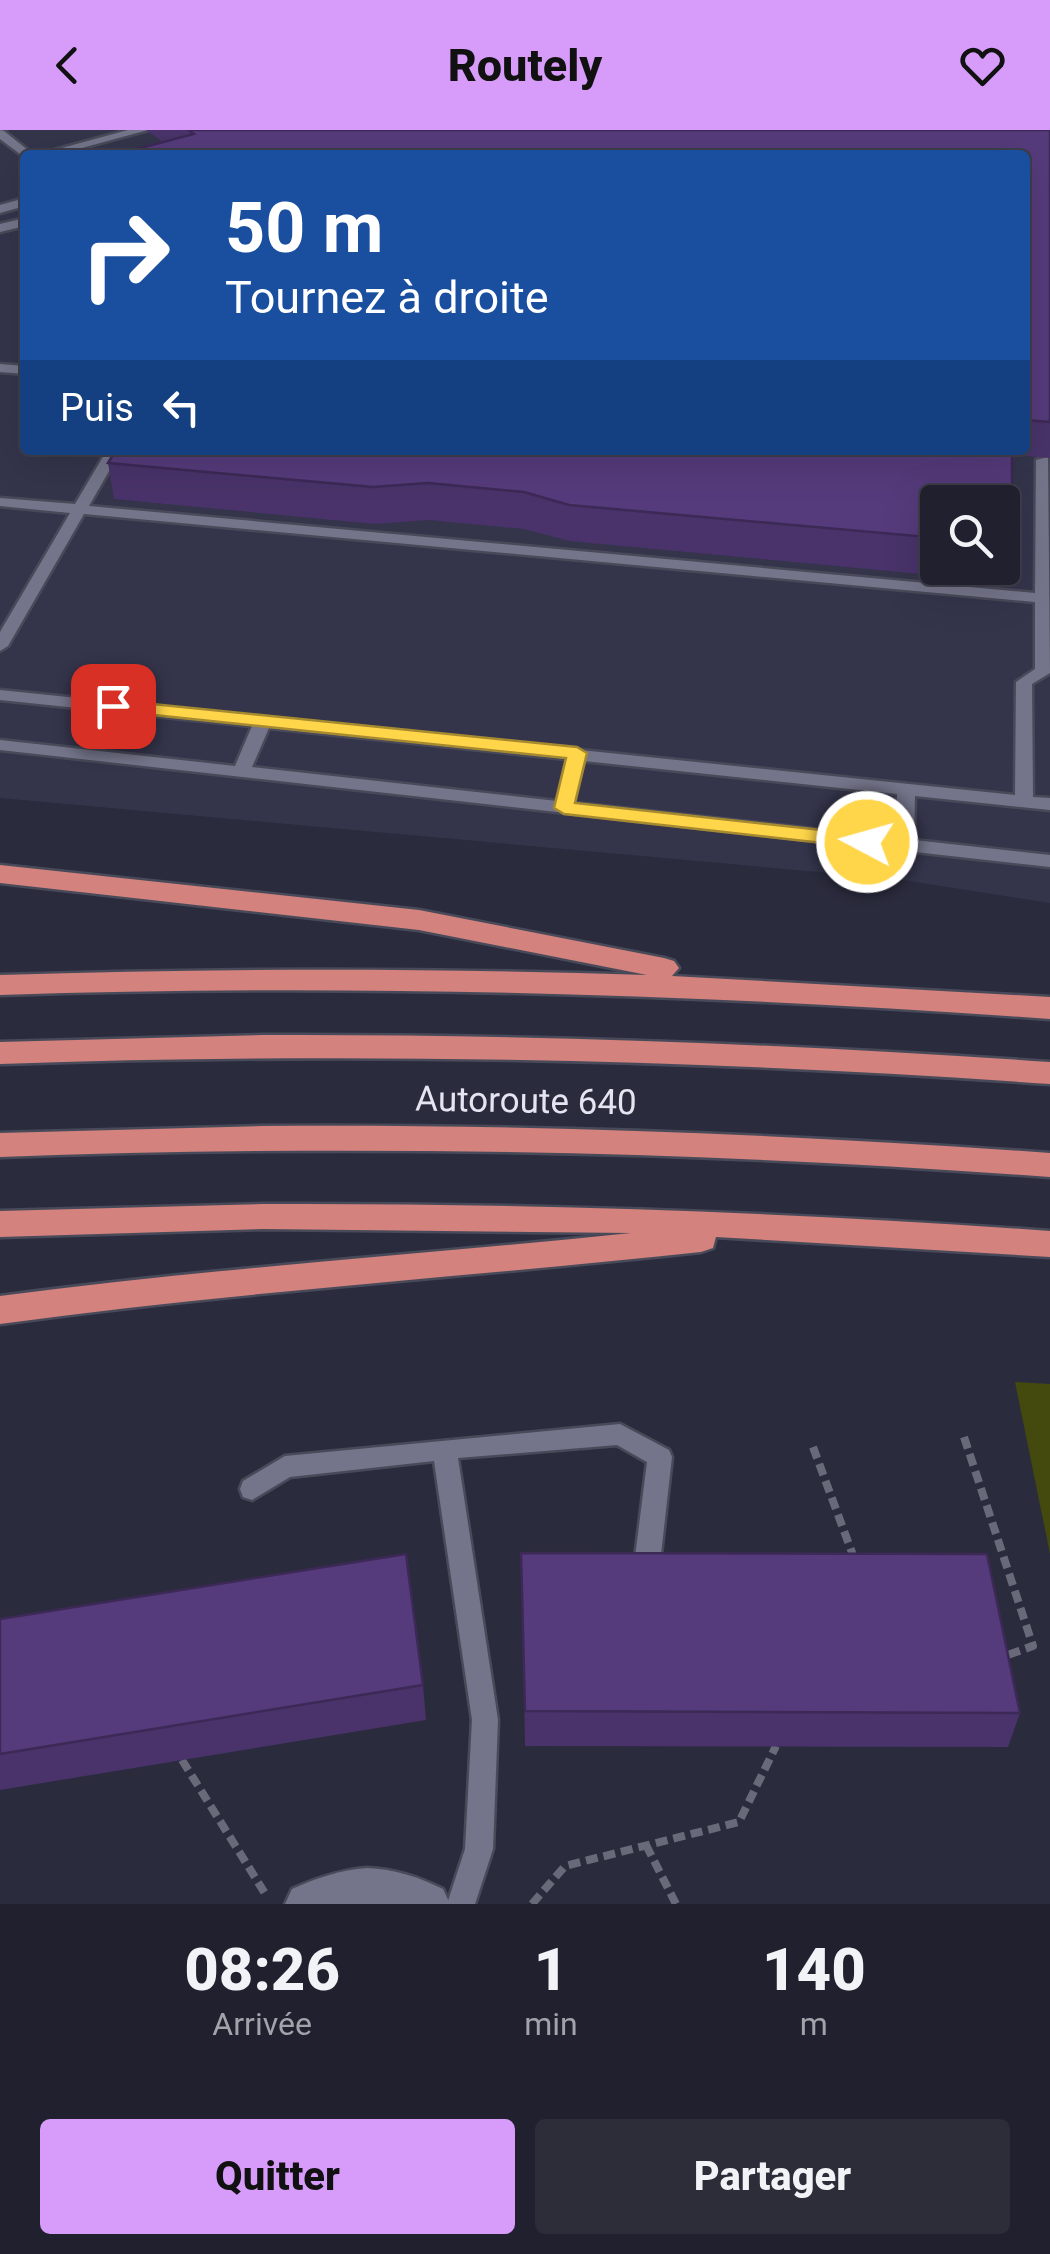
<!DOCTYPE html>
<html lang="fr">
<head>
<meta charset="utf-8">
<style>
	:root { --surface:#20202e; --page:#2d2d3a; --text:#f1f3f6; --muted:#a2a3aa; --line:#3d3e4a; --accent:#d79bf9 }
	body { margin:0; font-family:Roboto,sans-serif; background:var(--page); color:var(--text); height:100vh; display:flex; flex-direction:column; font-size:38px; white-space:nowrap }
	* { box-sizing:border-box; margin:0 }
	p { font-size:32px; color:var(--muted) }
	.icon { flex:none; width:55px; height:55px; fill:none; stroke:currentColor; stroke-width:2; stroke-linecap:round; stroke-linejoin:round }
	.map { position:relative; height:1774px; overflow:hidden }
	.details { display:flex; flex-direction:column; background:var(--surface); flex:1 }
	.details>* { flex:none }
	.hud { position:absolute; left:20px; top:20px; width:1010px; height:305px; border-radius:10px; box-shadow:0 10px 40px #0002,0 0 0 2px var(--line); background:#1a4fa0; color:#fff; overflow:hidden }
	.tools { position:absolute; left:920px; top:355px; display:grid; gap:20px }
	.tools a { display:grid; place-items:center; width:100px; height:100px; border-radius:10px; background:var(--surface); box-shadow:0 10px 40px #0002,0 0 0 2px var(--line); font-size:50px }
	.pin { position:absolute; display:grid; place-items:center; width:85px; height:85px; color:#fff; margin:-42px; border-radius:20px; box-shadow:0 5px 15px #0006 }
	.me { position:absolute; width:110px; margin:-55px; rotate:276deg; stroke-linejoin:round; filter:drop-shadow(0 0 8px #0008) }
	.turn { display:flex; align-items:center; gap:35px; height:210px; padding:0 40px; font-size:45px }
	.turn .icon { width:130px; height:130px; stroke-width:2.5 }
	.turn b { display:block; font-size:70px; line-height:85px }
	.then { display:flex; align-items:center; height:95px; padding:0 40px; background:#0003; gap:20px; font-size:38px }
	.eta { display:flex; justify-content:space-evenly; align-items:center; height:170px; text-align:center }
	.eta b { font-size:60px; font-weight:800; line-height:70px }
	.button { display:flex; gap:20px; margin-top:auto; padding:20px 40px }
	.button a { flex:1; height:115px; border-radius:10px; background:var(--accent); color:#111; font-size:40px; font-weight:800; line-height:115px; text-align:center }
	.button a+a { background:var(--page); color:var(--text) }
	header { display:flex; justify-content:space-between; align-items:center; height:130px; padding:0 40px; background:var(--accent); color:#111; font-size:45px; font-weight:800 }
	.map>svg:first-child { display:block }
	.built { fill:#34344b; fill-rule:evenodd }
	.green { fill:#444a0e }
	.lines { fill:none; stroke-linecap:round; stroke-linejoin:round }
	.lane-casing { stroke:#494a59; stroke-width:5 }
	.street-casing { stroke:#494a59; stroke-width:5 }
	.highway-casing { stroke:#494a59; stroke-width:5 }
	.path { stroke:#686979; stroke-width:8; stroke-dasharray:12 6; stroke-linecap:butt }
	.lane { fill:#74758a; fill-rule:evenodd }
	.street { fill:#74758a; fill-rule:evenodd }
	.highway { fill:#d3827d; fill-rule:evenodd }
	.wall { fill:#49336a }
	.building { fill:#553b7b; stroke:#3c2956; stroke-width:2.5 }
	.route { fill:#ffd54a; stroke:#a68a30; stroke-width:2.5 }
	.labels { text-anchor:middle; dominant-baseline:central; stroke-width:10; stroke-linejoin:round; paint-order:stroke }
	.street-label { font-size:35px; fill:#e4e5f1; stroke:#2a2b3d }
</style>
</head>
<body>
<header><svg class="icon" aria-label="back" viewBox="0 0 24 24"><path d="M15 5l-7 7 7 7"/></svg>Routely<svg class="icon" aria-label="heart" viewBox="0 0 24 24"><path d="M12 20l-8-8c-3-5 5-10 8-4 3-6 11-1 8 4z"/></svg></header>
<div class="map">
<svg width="1050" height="1774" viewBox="0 0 1050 1774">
	<rect width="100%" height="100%" fill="#2a2b3d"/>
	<path class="built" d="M0,0h1050v773l-154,-24 -896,-81zM25,25h1000v295h-1000zM938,372h64v66h-64z"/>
	<polygon class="green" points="1015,1252 1050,1254 1050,1424"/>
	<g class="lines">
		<defs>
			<g id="lane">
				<polygon points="0,0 4,1 34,25 24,27 0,9"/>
				<polygon points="128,0 148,0 56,25 36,25"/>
				<polygon points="25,68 25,76 0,83 0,75"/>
				<polygon points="25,88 25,96 0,102 0,94"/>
				<polygon points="0,234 25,236 25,244 0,242"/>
				<path d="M107,320h14l-32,56 946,87 1,-133 12,-3 2,216 -18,11 1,113 17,1v12l-135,-14 -1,44 136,15v12l-1050,-117v-10l235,26 17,-40 -252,-26v-10l1015,105 1,-113 19,-13v-67l-951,-88 -76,132 -8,5v-19l70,-119 -70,-7v-8l75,6zM269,598l298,31 -10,42 -305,-34zM584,631l313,33 -1,44 -322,-35z"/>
				<polygon points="620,1294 669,1320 672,1327 658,1451 654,1459 645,1463 636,1459 632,1451 647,1332 617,1315 458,1328 498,1590 493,1719 475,1774 447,1774 465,1719 472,1590 434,1331 290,1347 252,1370 243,1367 240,1359 243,1351 285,1326"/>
			</g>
			<path id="street" d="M367,1738c28,1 51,9 76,21l7,15h-165l7,-15c25,-11 48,-19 75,-21z"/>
			<g id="highway">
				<path d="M0,735l419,45 245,48 10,3 5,7 -7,8 378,21v22c-350,-25 -699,-36 -1050,-24v-20c216,-7 431,-7 647,0l-228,-45 -419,-47z"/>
				<path d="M263,905c263,-1 525,9 787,27v22c-350,-25 -699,-32 -1050,-20v-22z"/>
				<path d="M262,996c264,-2 526,8 788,27v24c-350,-26 -699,-33 -1050,-20v-24z"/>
				<path d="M263,1074c263,-1 525,8 787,27v26l-334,-20 -3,11 -12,4c-234,25 -468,40 -701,72v-28c210,-28 420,-41 631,-63l-368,-4 -263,8v-26z"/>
			</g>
		</defs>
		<use href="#lane" class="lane-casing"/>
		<use href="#street" class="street-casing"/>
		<use href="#highway" class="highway-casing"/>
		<g class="path">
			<polyline points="964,1307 1033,1516 1002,1527"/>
			<polyline points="813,1317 854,1428"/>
			<polyline points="182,1630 266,1765"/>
			<polyline points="646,1715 676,1774"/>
			<polyline points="532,1774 565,1736 739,1692 776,1616"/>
		</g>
		<use href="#lane" class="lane"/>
		<use href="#street" class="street"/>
		<use href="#highway" class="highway"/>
	</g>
	<g class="wall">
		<polygon points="146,0 1050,0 1050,328 1012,325 1012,376 1005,413 1002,413 1002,372 938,372 938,438 976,438 974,449 569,411 524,399 429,390 375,394 114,369 108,333 116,320 1025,320 1025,25 163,12"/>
		<polygon points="521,1423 1020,1583 1008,1617 525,1616"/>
		<polygon points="0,1489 423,1555 426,1590 0,1660"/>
	</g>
	<g class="building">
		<polygon points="189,0 1050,0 1050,292 1025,290 1025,25 126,25 129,21 194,4"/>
		<polygon points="116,320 1012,320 1012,376 1002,375 1002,372 938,372 938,408 569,375 524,362 428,353 373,357 108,333"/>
		<polygon points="521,1423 987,1424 1020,1583 525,1581"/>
		<polygon points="406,1424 423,1555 0,1624 0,1489"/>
	</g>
	<polygon class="route" points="113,570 577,617 587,623 575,673 867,705 877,712 867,718 564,684 554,678 566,628 106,580 106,572"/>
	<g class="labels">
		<g class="street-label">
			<text transform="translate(526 971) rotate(1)">Autoroute 640</text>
		</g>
	</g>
</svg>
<div class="tools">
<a><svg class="icon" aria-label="search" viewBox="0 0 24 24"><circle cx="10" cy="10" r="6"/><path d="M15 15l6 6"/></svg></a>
</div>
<div class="pin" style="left:113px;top:576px;background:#d93025"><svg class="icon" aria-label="arrive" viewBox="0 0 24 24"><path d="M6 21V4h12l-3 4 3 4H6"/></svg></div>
<svg class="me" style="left:867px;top:712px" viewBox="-20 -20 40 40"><circle r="17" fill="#ffd54a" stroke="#fff" stroke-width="3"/><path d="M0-11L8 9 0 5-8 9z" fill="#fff"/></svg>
<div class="hud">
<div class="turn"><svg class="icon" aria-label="right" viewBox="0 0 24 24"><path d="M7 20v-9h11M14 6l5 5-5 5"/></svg><div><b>50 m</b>Tournez à droite</div></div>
<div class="then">Puis<svg class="icon" aria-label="left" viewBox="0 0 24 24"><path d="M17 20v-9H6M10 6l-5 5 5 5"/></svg></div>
</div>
</div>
<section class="details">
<div class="eta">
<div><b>08:26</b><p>Arrivée</p></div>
<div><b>1</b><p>min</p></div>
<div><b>140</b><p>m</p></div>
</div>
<div class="button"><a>Quitter</a><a>Partager</a></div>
</section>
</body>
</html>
